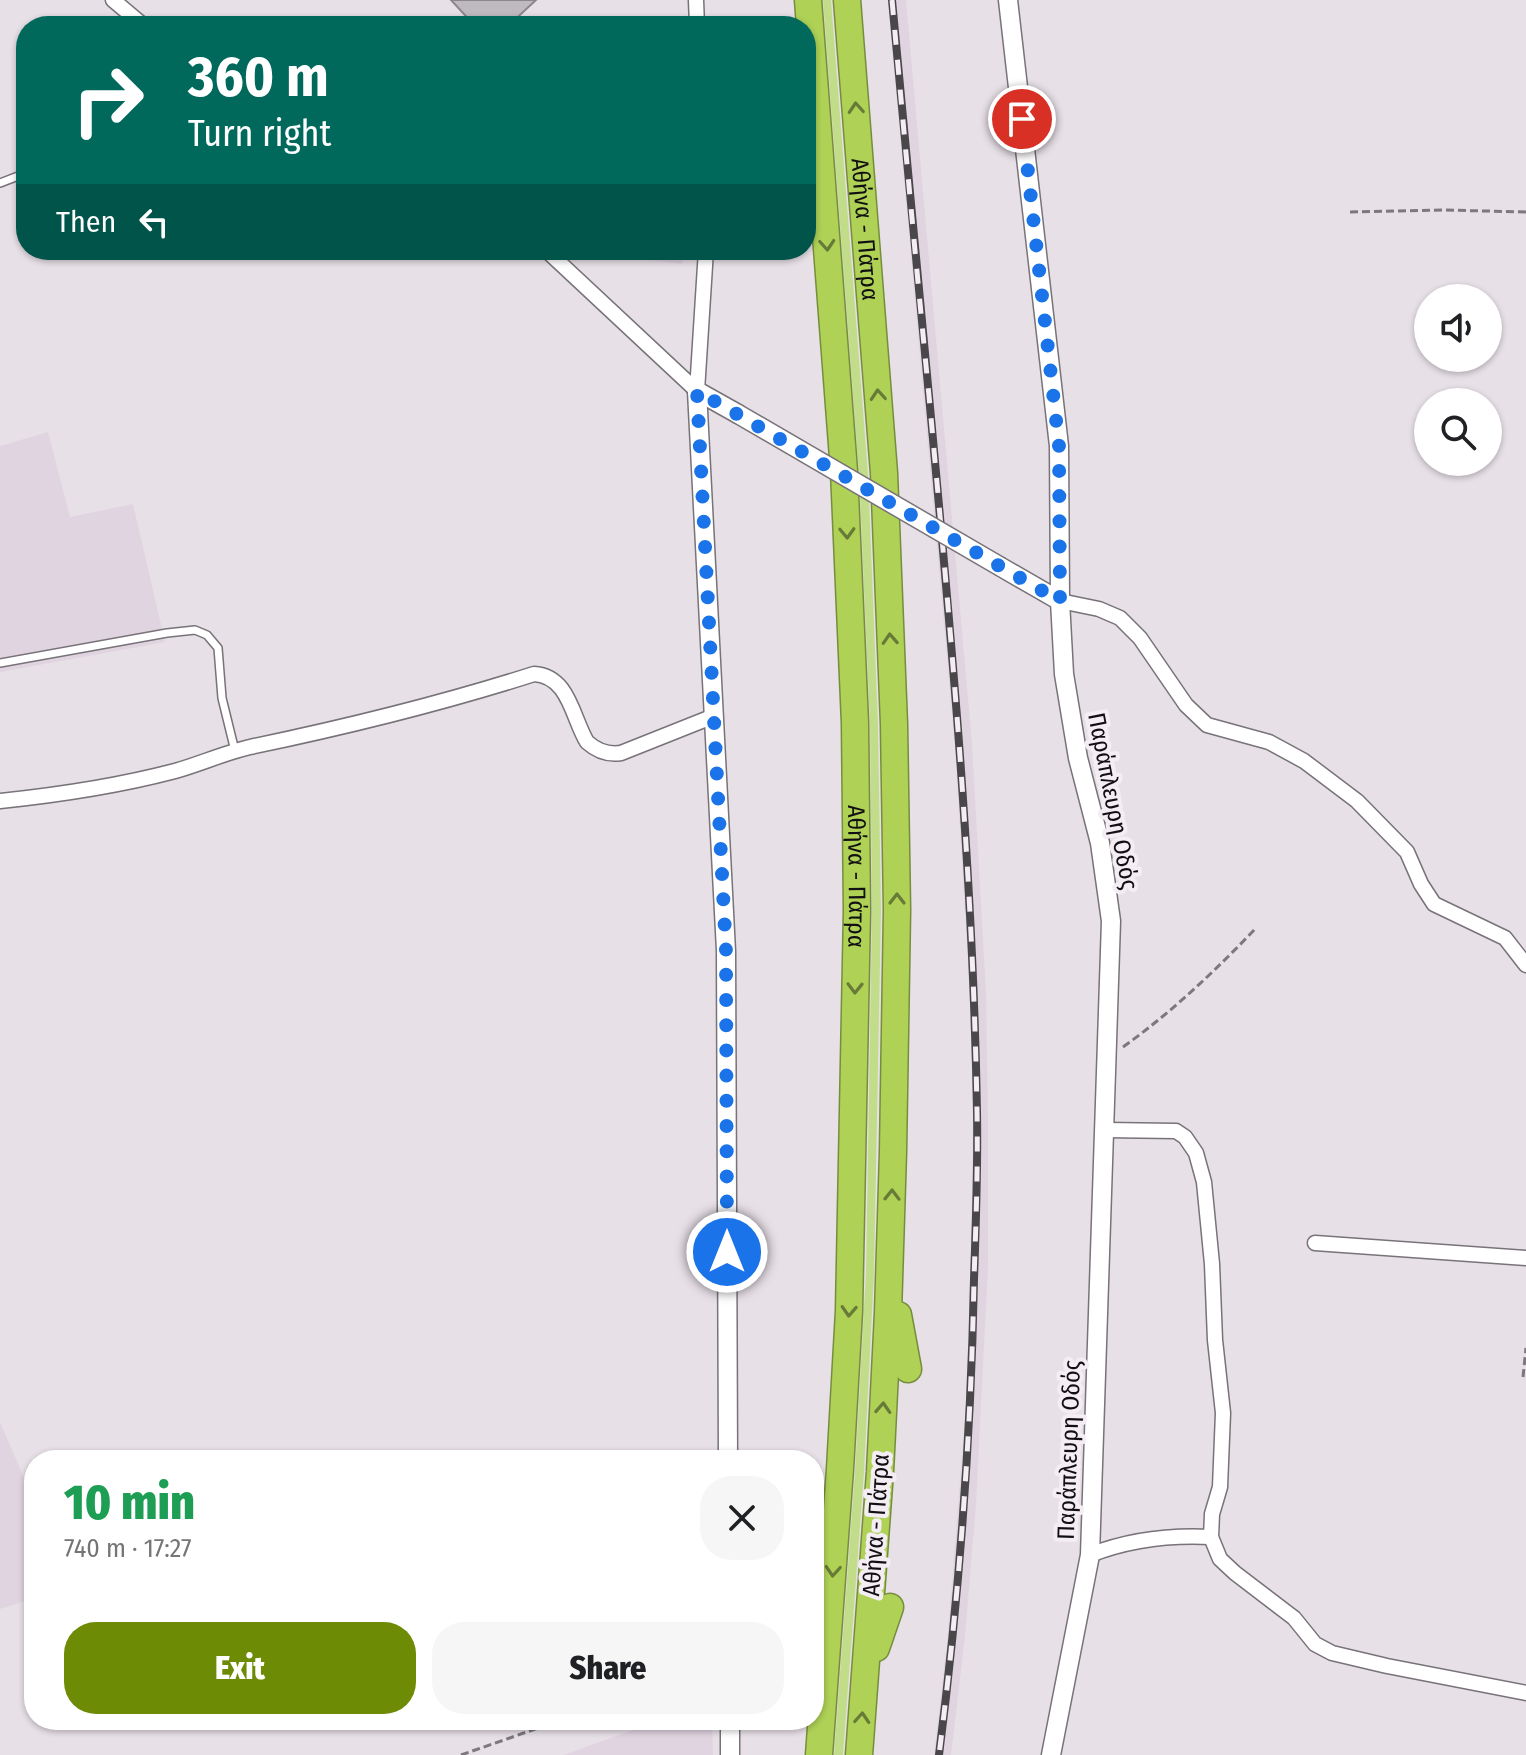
<!DOCTYPE html>
<html lang="en">
<head>
<meta charset="utf-8">
<style>
	:root { --surface:#fff; --page:#f6f6f6; --text:#202124; --muted:#757577; --accent:#6d8b05 }
	body { margin:0; font-family:"Fira Sans Condensed",sans-serif; background:var(--page); color:var(--text); height:100vh; display:flex; flex-direction:column; font-size:30px; white-space:nowrap }
	* { box-sizing:border-box; margin:0 }
	p { font-size:26px; color:var(--muted) }
	.icon { flex:none; width:44px; height:44px; fill:none; stroke:currentColor; stroke-width:2; stroke-linecap:round; stroke-linejoin:round }
	.map { position:relative; flex:1; overflow:hidden }
	.side { position:absolute; left:24px; top:1450px; width:800px; height:280px; display:flex; flex-direction:column; background:var(--surface); border-radius:32px; box-shadow:0 2px 6px #0004 }
	.side>* { flex:none }
	.banner { position:absolute; left:16px; top:16px; width:800px; height:244px; border-radius:32px; box-shadow:0 2px 6px #0004; background:#00695c; color:#fff; overflow:hidden }
	.fabs { position:absolute; left:1414px; top:284px; display:grid; gap:16px }
	.fabs a { display:grid; place-items:center; width:88px; height:88px; border-radius:50%; background:var(--surface); box-shadow:0 2px 6px #0004; font-size:40px }
	.pin { position:absolute; display:grid; place-items:center; width:68px; height:68px; color:#fff; margin:-34px; border:4px solid #fff; border-radius:50%; box-shadow:0 2px 8px #0007 }
	.me { position:absolute; width:88px; margin:-44px; rotate:0deg; stroke-linejoin:round; filter:drop-shadow(0 0 6px #0008) }
	.turn { display:flex; align-items:center; gap:28px; height:168px; padding:0 40px; font-size:36px }
	.turn .icon { width:104px; height:104px; stroke-width:2.5 }
	.turn b { display:block; font-size:56px; line-height:68px }
	.then { display:flex; align-items:center; height:76px; padding:0 40px; background:#0003; gap:16px; font-size:30px }
	.round { display:grid; place-items:center; flex:none; width:84px; height:84px; border-radius:32px; background:var(--page) }
	.overview { display:flex; align-items:center; justify-content:space-between; height:136px; padding:0 40px }
	h1 { font-size:48px; font-weight:800; line-height:60px; color:#1e9e55 }
	.action { display:flex; gap:16px; margin-top:auto; padding:16px 40px }
	.action a { flex:1; height:92px; border-radius:32px; background:var(--accent); color:#fff; font-size:32px; font-weight:800; line-height:92px; text-align:center }
	.action a+a { background:var(--page); color:var(--text) }
	.map>svg:first-child { display:block }
	.built { fill:#e0d4e1 }
	.green { fill:#c2dd8a }
	.building { fill:#bfb9c0; stroke:#8c868c; stroke-width:2 }
	.lines { fill:none; stroke-linecap:round; stroke-linejoin:round }
	.service-casing { stroke:#787279; stroke-width:10 }
	.minor-casing { stroke:#787279; stroke-width:17 }
	.tertiary-casing { stroke:#787279; stroke-width:21 }
	.motorway-casing { stroke:#778d3e; stroke-width:29 }
	.path { stroke:#7c787c; stroke-width:3; stroke-dasharray:8 4; stroke-linecap:butt }
	.service { stroke:#fff; stroke-width:7 }
	.minor { stroke:#fff; stroke-width:14 }
	.tertiary { stroke:#fff; stroke-width:18 }
	.motorway { stroke:#aed156; stroke-width:26 }
	.rail-casing { stroke:#4a474a; stroke-width:8 }
	.rail { stroke:#f4edf4; stroke-width:5; stroke-dasharray:15; stroke-linecap:butt }
	.tertiary-bridge-casing { stroke:#787279; stroke-width:21; stroke-linecap:butt }
	.tertiary-bridge { stroke:#fff; stroke-width:18 }
	.oneway { stroke:#677a37 }
	.route { stroke:#1a73e8; stroke-width:14; stroke-dasharray:0 25.2 }
	.labels { text-anchor:middle; dominant-baseline:central; stroke-width:8; stroke-linejoin:round; paint-order:stroke }
	.street-label { font-size:24px; fill:#110f11; stroke:#f4edf4 }
</style>
</head>
<body>
<div class="map">
<svg width="1526" height="1755" viewBox="0 0 1526 1755">
	<rect width="100%" height="100%" fill="#e7e0e7"/>
	<g class="built">
		<polygon points="888,0 906,0 972,744 986,993 988,1118 988,1267 976,1505 965,1636 951,1755 934,1755 948,1634 966,1406 971,1268 973,1118 970,993 955,746"/>
		<polygon points="605,250 684,250 682,264 609,255"/>
		<polygon points="48,432 70,517 133,504 165,642 0,672 0,446"/>
		<polygon points="0,1422 34,1501 34,1598 0,1609"/>
		<polygon points="660,1720 712,1720 713,1755 564,1755"/>
	</g>
	<polygon class="green" points="823,0 831,0 868,474 878,724 881,911 874,1272 864,1472 843,1755 834,1755 855,1472 866,1272 872,910 870,724 859,474"/>
	<polygon class="building" points="451,0 536,0 508,26 475,26"/>
	<g class="lines">
		<defs>
			<g id="service">
				<polyline points="0,183 26,173"/>
				<polyline points="0,663 167,633 195,630 207,635 218,648 222,698 235,751"/>
			</g>
			<g id="minor">
				<polyline points="113,0 144,26"/>
				<polyline points="696,0 697,26"/>
				<polyline points="546,250 697,391"/>
				<polyline points="697,391 706,250"/>
				<polyline points="1060,601 1099,609 1120,618 1140,638 1186,705 1207,725 1269,742 1304,761 1357,801 1407,852 1421,884 1434,904 1505,938 1526,965"/>
				<path d="M0,801c58,-6 118,-15 175,-30 25,-7 49,-18 75,-24 96,-20 190,-43 284,-73 35,2 38,43 53,68 10,9 21,13 34,11l93,-37"/>
				<polyline points="1105,1130 1176,1131 1185,1137 1196,1153 1204,1182 1212,1264 1215,1340 1223,1413 1220,1487 1212,1514 1211,1537 1220,1559 1235,1573 1294,1618 1315,1644 1332,1653 1387,1666 1526,1693"/>
				<polyline points="1315,1243 1526,1258"/>
				<path d="M1090,1555c38,-15 81,-20 121,-18"/>
			</g>
			<g id="tertiary">
				<polyline points="1008,0 1059,446 1060,601 1064,674 1078,758 1100,843 1111,921 1090,1555 1051,1755"/>
				<polyline points="697,391 726,951 728,1460"/>
				<polyline points="697,391 738,414"/>
				<polyline points="1001,567 1060,601"/>
				<polyline points="730,1720 730,1755"/>
			</g>
			<g id="motorway">
				<path id="s1" d="M808,0l36,471 11,252 2,188 -8,400 -9,158 -21,286"/>
				<path id="s2" d="M847,0l37,473 10,251 3,186 -4,242 -5,161 -8,159 -21,283"/>
				<polyline points="898,1315 908,1369"/>
				<polyline points="876,1648 890,1607"/>
			</g>
		</defs>
		<use href="#service" class="service-casing"/>
		<use href="#minor" class="minor-casing"/>
		<use href="#tertiary" class="tertiary-casing"/>
		<use href="#motorway" class="motorway-casing"/>
		<g class="path">
			<polyline points="1350,212 1444,210 1526,212"/>
			<path d="M1123,1047c49,-35 92,-76 133,-119"/>
			<polyline points="1523,1377 1526,1348"/>
			<polyline points="461,1755 561,1720"/>
		</g>
		<use href="#service" class="service"/>
		<use href="#minor" class="minor"/>
		<use href="#tertiary" class="tertiary"/>
		<use href="#motorway" class="motorway"/>
		<defs>
			<path id="rail" d="M892,0c12,132 24,264 37,396 22,238 44,476 48,715 1,56 -1,112 -3,168 -3,159 -15,318 -35,476"/>
		</defs>
		<use href="#rail" class="rail-casing"/>
		<use href="#rail" class="rail"/>
		<defs>
			<polyline id="tertiary-bridge" points="738,414 1001,567"/>
		</defs>
		<use href="#tertiary-bridge" class="tertiary-bridge-casing"/>
		<use href="#tertiary-bridge" class="tertiary-bridge"/>
	</g>
	<defs><path id="oneway-chevron" d="M-2-3.5L2.5 0L-2 3.5" fill="none" stroke-width="1.6" stroke-linecap="round" stroke-linejoin="round" transform="scale(2)"/></defs>
	<g class="oneway">
		<use href="#oneway-chevron" transform="translate(856 108) rotate(-94)"/>
		<use href="#oneway-chevron" transform="translate(827 245) rotate(86)"/>
		<use href="#oneway-chevron" transform="translate(878 395) rotate(-94)"/>
		<use href="#oneway-chevron" transform="translate(847 533) rotate(88)"/>
		<use href="#oneway-chevron" transform="translate(890 639) rotate(-93)"/>
		<use href="#oneway-chevron" transform="translate(897 899) rotate(-90)"/>
		<use href="#oneway-chevron" transform="translate(855 988) rotate(91)"/>
		<use href="#oneway-chevron" transform="translate(892 1195) rotate(-89)"/>
		<use href="#oneway-chevron" transform="translate(849 1311) rotate(93)"/>
		<use href="#oneway-chevron" transform="translate(883 1408) rotate(-87)"/>
		<use href="#oneway-chevron" transform="translate(833 1571) rotate(94)"/>
		<use href="#oneway-chevron" transform="translate(862 1718) rotate(-86)"/>
	</g>
	<g class="lines">
		<polyline class="route" points="727,1252 726,951 697,391 1060,601 1059,446 1022,119"/>
	</g>
	<g class="labels">
		<g class="street-label">
			<text stroke="none"><textPath href="#s2" startOffset="230">Αθήνα - Πάτρα</textPath></text>
			<text transform="translate(1113 801) rotate(79)">Παράπλευρη Οδός</text>
			<text stroke="none"><textPath href="#s1" startOffset="878">Αθήνα - Πάτρα</textPath></text>
			<text transform="translate(1069 1450) rotate(-88)">Παράπλευρη Οδός</text>
			<text transform="translate(876 1525) rotate(-86)">Αθήνα - Πάτρα</text>
		</g>
	</g>
</svg>
<div class="fabs">
<a><svg class="icon" aria-label="sound" viewBox="0 0 24 24"><path d="M4 9h4l5-4v14l-5-4H4zM17 9q2 3 0 6"/></svg></a>
<a><svg class="icon" aria-label="search" viewBox="0 0 24 24"><circle cx="10" cy="10" r="6"/><path d="M15 15l6 6"/></svg></a>
</div>
<div class="pin" style="left:1022px;top:119px;background:#d93025"><svg class="icon" aria-label="arrive" viewBox="0 0 24 24"><path d="M6 21V4h12l-3 4 3 4H6"/></svg></div>
<svg class="me" style="left:727px;top:1252px" viewBox="-20 -20 40 40"><circle r="17" fill="#1a73e8" stroke="#fff" stroke-width="3"/><path d="M0-11L8 9 0 5-8 9z" fill="#fff"/></svg>
<div class="banner">
<div class="turn"><svg class="icon" aria-label="right" viewBox="0 0 24 24"><path d="M7 20v-9h11M14 6l5 5-5 5"/></svg><div><b>360 m</b>Turn right</div></div>
<div class="then">Then<svg class="icon" aria-label="left" viewBox="0 0 24 24"><path d="M17 20v-9H6M10 6l-5 5 5 5"/></svg></div>
</div>
<section class="side">
<div class="overview"><div><h1>10 min</h1><p>740 m · 17:27</p></div><a class="round"><svg class="icon" aria-label="close" viewBox="0 0 24 24"><path d="M6 6l12 12M18 6L6 18"/></svg></a></div>
<div class="action"><a>Exit</a><a>Share</a></div>
</section>
</div>
</body>
</html>
